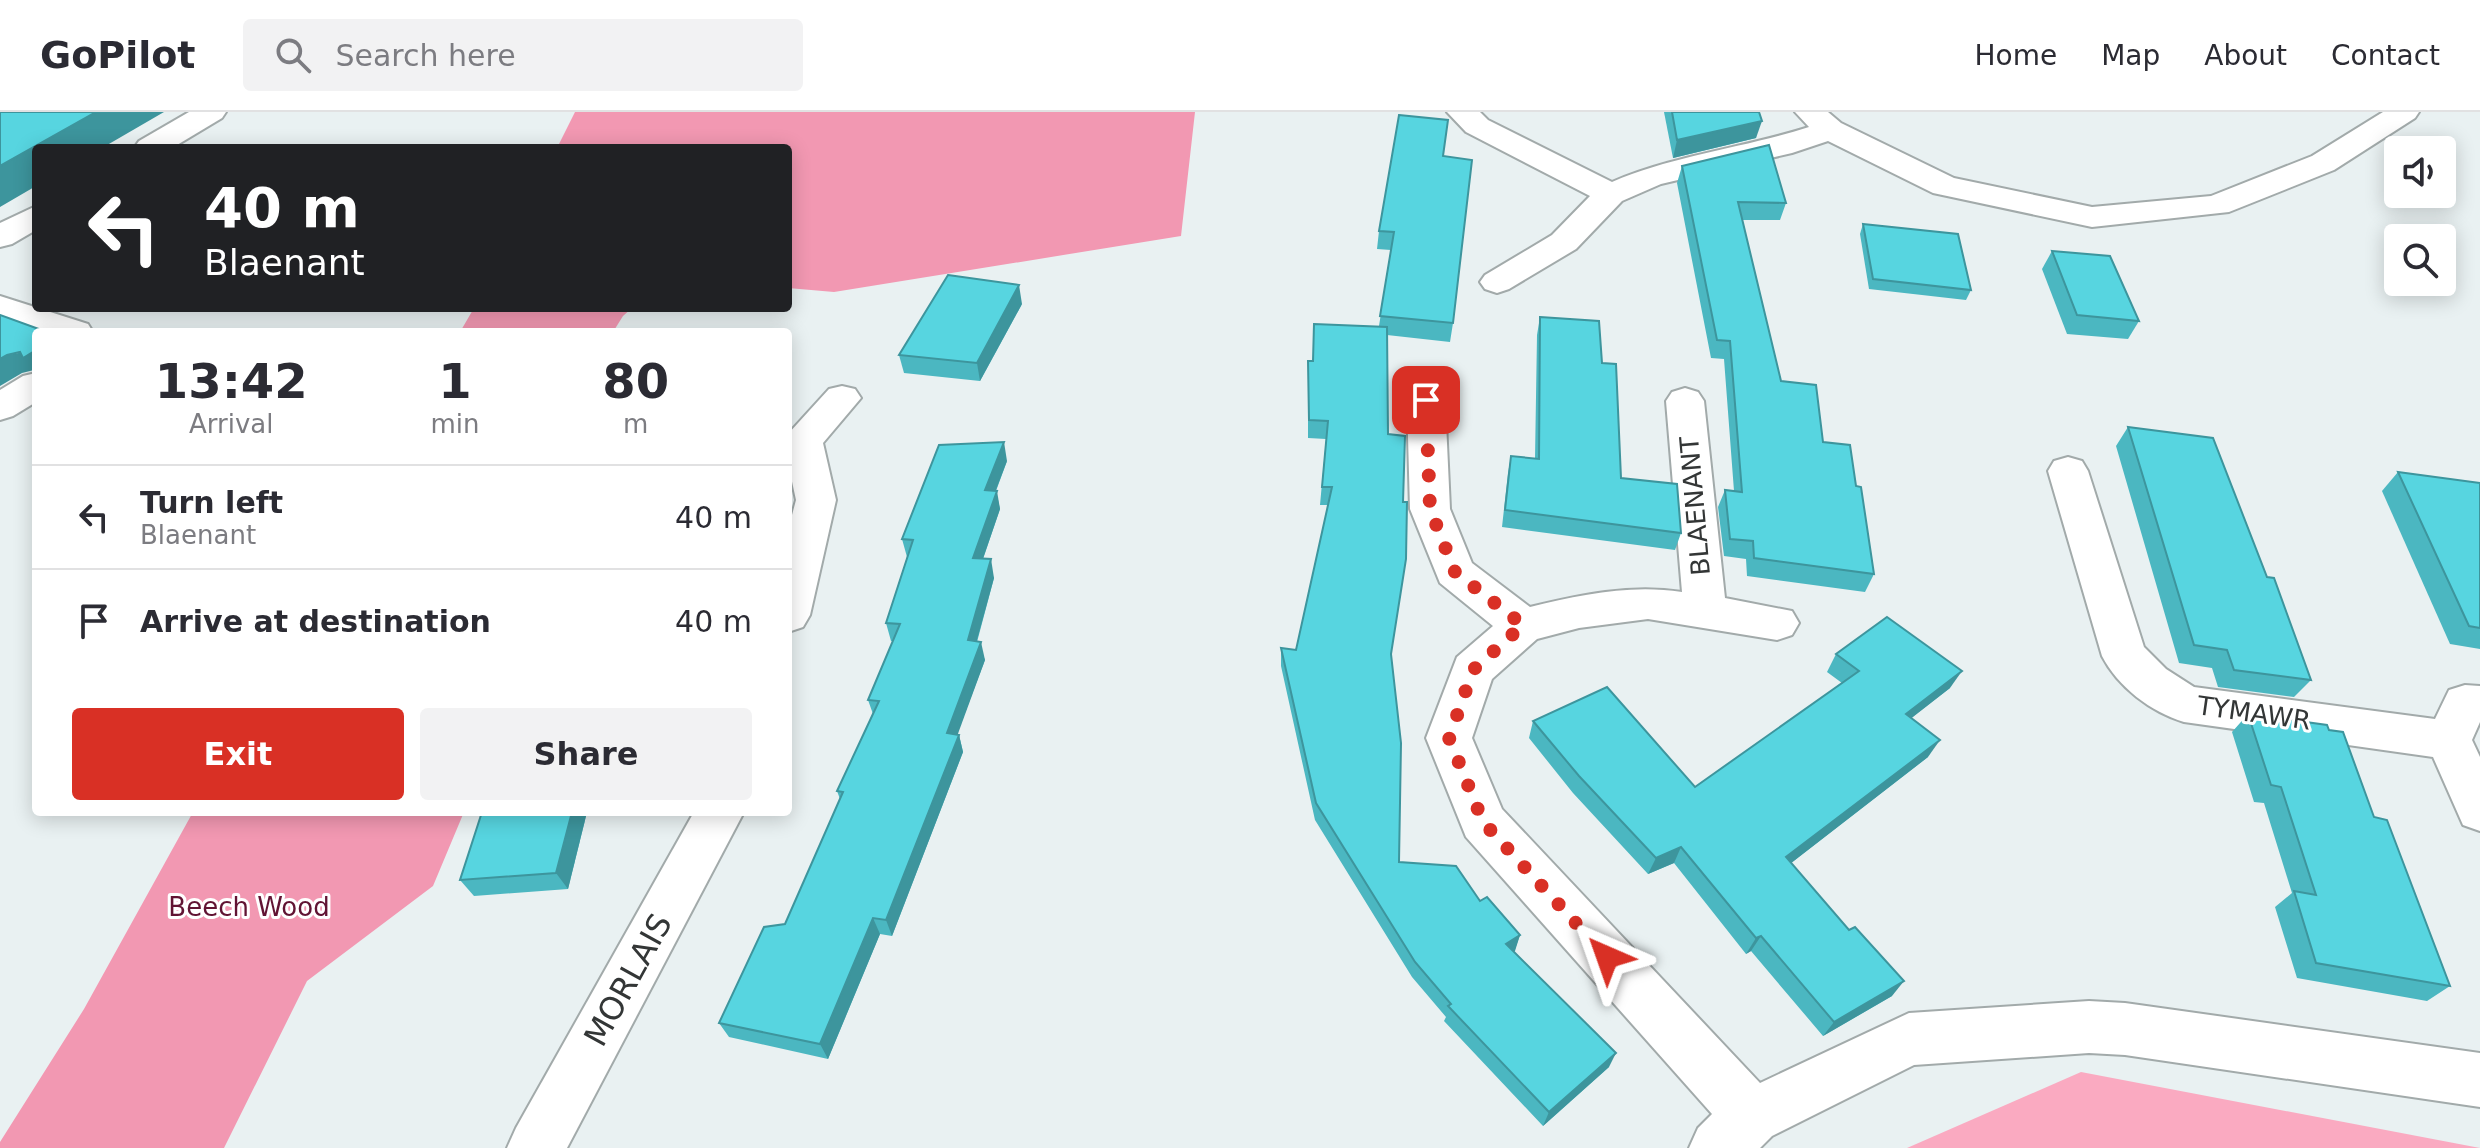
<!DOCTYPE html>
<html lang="en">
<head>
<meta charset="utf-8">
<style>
	:root { --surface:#fff; --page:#f2f2f3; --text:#2b2b33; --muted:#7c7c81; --line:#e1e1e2; --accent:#d93025 }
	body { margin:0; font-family:"DejaVu Sans",sans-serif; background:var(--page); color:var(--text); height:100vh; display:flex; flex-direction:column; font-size:30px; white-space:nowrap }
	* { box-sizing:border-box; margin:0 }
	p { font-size:26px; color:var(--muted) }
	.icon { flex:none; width:44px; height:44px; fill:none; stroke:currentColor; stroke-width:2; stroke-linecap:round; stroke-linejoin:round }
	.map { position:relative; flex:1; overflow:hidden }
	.panel { position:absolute; left:32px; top:216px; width:760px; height:488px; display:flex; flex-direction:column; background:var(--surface); border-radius:8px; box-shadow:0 4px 20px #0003 }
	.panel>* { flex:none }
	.hud { position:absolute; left:32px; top:32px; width:760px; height:168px; border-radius:8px; box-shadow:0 4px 20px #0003; background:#202124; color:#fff; overflow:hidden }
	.tools { position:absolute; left:2384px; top:24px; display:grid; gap:16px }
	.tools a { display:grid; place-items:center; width:72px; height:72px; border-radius:8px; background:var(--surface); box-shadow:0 4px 20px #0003; font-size:40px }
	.pin { position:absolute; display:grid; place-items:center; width:68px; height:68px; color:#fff; margin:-34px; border-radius:16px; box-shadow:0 4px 12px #0006 }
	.me { position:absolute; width:88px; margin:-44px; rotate:317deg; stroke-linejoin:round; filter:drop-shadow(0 0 6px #0008) }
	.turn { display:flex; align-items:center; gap:28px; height:168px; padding:0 40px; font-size:36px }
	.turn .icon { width:104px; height:104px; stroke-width:2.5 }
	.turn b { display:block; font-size:56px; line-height:68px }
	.eta { display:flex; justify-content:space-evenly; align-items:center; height:136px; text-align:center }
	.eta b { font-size:48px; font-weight:700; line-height:56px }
	.primary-button { display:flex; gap:16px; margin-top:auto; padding:16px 40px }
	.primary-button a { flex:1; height:92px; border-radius:8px; background:var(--accent); color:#fff; font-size:32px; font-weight:700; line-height:92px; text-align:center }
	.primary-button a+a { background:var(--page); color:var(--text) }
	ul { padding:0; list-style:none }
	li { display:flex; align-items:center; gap:24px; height:104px; padding:0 40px; border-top:2px solid var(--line) }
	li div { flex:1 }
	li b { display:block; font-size:30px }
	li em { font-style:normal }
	header { display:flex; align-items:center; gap:48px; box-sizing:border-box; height:112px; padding:0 40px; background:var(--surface); border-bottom:2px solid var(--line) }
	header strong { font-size:38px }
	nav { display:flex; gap:44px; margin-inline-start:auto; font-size:28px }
	.search { width:560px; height:72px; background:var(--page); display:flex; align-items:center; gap:20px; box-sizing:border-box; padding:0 28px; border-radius:8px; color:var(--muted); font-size:30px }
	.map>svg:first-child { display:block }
	.green { fill:#faaac1 }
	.forest { fill:#f298b2 }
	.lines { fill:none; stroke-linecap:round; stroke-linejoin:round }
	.minor-casing { stroke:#a2aaaa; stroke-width:4 }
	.minor { fill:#fff; fill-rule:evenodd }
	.wall { fill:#4bb7c1 }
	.shaded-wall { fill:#3d959d }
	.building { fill:#57d5e0; stroke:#3d959d; stroke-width:2 }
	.route { stroke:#d93025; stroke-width:14; stroke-dasharray:0 25.2 }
	.labels { text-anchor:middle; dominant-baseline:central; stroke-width:6; stroke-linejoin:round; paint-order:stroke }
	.street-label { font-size:26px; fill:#333636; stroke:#fff }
	.park-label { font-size:26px; fill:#611333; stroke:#fff }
	.near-street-label { font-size:32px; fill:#333636; stroke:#fff }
</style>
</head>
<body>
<header>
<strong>GoPilot</strong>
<div class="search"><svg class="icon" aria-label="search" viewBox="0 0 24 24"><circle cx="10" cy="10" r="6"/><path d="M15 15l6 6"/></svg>Search here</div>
<nav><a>Home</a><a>Map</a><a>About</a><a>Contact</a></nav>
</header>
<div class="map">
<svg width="2480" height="1036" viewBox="0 0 2480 1036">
	<rect width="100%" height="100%" fill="#e9f1f2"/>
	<polygon class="green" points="2081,960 2480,1036 1907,1036"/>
	<g class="forest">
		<polygon points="575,0 1195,0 1181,124 834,180 788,176 788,36 557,36"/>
		<polygon points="474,196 632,196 623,204 613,220 460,220"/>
		<polygon points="193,700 464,700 433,774 307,869 224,1036 0,1036 0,1030 84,897"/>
	</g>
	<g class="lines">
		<defs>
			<g id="minor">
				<polygon points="189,0 226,0 222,6 172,36 134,36 139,29"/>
				<path d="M1447,0h33l8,8 124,62c62,-27 132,-34 197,-55l-14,-15h33l13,11 113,55 138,29 119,-11 101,-40 71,-44h36l-4,6 -81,52 -105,42 -137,15 -159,-34 -105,-52 -36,12 -131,31 -39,17 -46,48 -67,40 -12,4 -12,-4 -5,-7 5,-7 67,-40 38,-39 -124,-64z"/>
				<polygon points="36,94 36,118 12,132 0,135 0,111"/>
				<polygon points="0,184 88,212 93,220 39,220 0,207"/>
				<polygon points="36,261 36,290 13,304 0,308 0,278 23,264"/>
				<polygon points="842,274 855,277 861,286 823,331 836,388 810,503 803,515 788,520 788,418 796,388 788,351 788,322 829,277"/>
				<path d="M1426,276l13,3 6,9 5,109 22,54 58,44c50,-12 100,-23 152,-15l-16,-191 6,-9 13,-4 13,4 6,9 21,197 67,13 7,12 -7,12 -15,5 -129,-21 -69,9 -42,11 -45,40 -20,59 30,71 258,274 149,-70 180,-12 36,2 355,50v54l-355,-52 -36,-2 -175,12 -142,71 -12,12h-71l9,-20 14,-14 -246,-277 -40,-99 31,-81 36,-31 -53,-43 -30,-74 -3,-109 6,-9z"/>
				<path d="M2068,345l14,4 6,10 56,176 22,22 28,18 241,32 14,-29 16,-5 15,1v36l-8,18 8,17v74l-17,-6 -30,-68 -249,-35c-33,-10 -66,-35 -82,-66l-54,-185 6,-10z"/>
				<polygon points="694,700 744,700 567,1036 507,1036 516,1016"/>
			</g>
		</defs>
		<use href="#minor" class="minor-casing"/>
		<use href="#minor" class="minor"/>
	</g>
	<g class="wall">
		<polygon points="1664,0 1759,0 1756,26 1673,46"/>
		<polygon points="1443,44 1453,211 1450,230 1387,223 1391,543 1399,750 1480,789 1520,823 1514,840 1609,955 1543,1014 1444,909 1446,905 1412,865 1315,708 1281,554 1281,536 1296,538 1328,393 1320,393 1326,327 1308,326 1308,249 1312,249 1379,214 1391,138 1377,137 1379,119"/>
		<polygon points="1682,54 1786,91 1780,108 1742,108 1781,269 1823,330 1856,374 1874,462 1865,480 1747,464 1746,447 1724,444 1718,395 1725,378 1734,379 1724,247 1711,246 1677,71"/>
		<polygon points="1863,112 1971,178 1966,188 1869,177 1860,122"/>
		<polygon points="2052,139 2139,209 2128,227 2067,222 2042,157"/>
		<polygon points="1022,192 980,269 904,261 899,243"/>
		<polygon points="1540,205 1602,251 1621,366 1681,421 1675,438 1502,415 1508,361 1511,344 1535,347 1537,223"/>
		<polygon points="2128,315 2267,465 2311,568 2294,585 2218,575 2212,556 2179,551 2116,334"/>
		<polygon points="1007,349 996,379 1000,397 983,447 994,466 977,530 985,548 957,622 959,623 963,640 892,824 880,822 828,947 729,925 719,911 785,812 840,687 837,679 873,602 868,588 893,529 891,529 886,511 907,445 902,427"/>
		<polygon points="2398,360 2480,371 2480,537 2450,532 2382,379"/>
		<polygon points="1836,542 1950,576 1911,606 1928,645 1791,751 1892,884 1823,924 1751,839 1746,842 1674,751 1648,762 1573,681 1529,626 1533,609 1695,675 1842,571 1827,560"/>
		<polygon points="2248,602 2374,705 2450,874 2427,889 2297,866 2275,795 2292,781 2264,691 2254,690 2232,620"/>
		<polygon points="587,700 568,777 474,784 460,768"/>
	</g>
	<g class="shaded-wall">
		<polygon points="96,0 164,0 102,36 36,36 36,74 0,95 0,54"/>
		<polygon points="1762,9 1756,26 1673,46 1677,28"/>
		<polygon points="1019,173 1022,192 980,269 977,251"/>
		<polygon points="36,238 36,261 34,258 22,261 0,274 0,247 7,243"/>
		<polygon points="1004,330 1007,349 989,396 985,378"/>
		<polygon points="997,379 1000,397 977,464 973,446"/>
		<polygon points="991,447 994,466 972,546 968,528"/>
		<polygon points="981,530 985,548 952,638 947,621"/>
		<polygon points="1962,559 1950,576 1895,619 1906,602"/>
		<polygon points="959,623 963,640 892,824 886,808"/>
		<polygon points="1940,628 1928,645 1777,762 1786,745"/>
		<polygon points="572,700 587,700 568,777 556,761"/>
		<polygon points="1681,735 1674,751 1648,762 1656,746"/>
		<polygon points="873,806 880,822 828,947 820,932"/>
		<polygon points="1520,823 1515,839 1502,848 1506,832"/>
		<polygon points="1761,824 1751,839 1746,842 1756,826"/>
		<polygon points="1904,869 1892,884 1823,924 1834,910"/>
		<polygon points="1616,941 1609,955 1543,1014 1549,1000"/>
	</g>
	<g class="building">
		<polygon points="0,0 96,0 0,54"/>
		<polygon points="1672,0 1759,0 1762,9 1677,28"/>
		<polygon points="1399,3 1448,8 1443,44 1472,48 1453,211 1380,204 1394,120 1379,119"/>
		<polygon points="1769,33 1786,91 1738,90 1781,269 1816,273 1823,330 1850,333 1856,374 1861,375 1874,462 1754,446 1753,429 1730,427 1725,378 1742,380 1730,229 1717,228 1682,54"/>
		<polygon points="1863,112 1958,122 1971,178 1873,167"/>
		<polygon points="2052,139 2110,144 2139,209 2077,203"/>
		<polygon points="948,163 1019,173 977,251 899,243"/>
		<polygon points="0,203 47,220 36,220 36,238 23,246 20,240 7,243 0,247"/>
		<polygon points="1540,205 1599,209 1602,251 1616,252 1621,366 1677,372 1681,421 1505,398 1511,344 1539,347"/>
		<polygon points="1314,212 1387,215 1388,322 1405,324 1403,390 1407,390 1406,447 1391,542 1401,631 1399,750 1456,754 1480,789 1487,785 1520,823 1506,832 1616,941 1549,1000 1448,894 1451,892 1415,850 1316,691 1281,536 1296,538 1332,375 1322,375 1328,309 1309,308 1308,249 1313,249"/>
		<polygon points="2128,315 2213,326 2267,465 2274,466 2311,568 2234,558 2227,538 2194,533"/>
		<polygon points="1004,330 985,378 997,379 973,446 991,447 968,528 981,530 947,621 959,623 886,808 873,806 820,932 719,911 764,815 785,812 843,680 837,679 879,589 868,588 900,512 886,511 913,428 902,427 939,333"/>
		<polygon points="2398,360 2480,371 2480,516 2469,514"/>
		<polygon points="1887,505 1962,559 1906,602 1940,628 1786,745 1849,818 1855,815 1904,869 1834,910 1761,824 1756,826 1681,735 1656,746 1579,664 1533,609 1607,575 1695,675 1859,559 1836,542"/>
		<polygon points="2248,602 2327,613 2329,618 2343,620 2374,705 2387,708 2450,874 2316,851 2294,779 2316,783 2281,675 2271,673"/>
		<polygon points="482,700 572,700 556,761 460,768"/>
	</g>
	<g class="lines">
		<polyline class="route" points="1426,288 1430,397 1455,460 1523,513 1473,558 1449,626 1483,710 1607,845"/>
	</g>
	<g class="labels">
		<g class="street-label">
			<text transform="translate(1695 394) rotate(-95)">BLAENANT</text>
			<text transform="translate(2254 601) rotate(8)">TYMAWR</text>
		</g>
		<g class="park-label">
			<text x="249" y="795">Beech Wood</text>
		</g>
		<g class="near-street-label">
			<text transform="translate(628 868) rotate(-61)">MORLAIS</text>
		</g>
	</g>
</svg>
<div class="tools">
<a><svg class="icon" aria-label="sound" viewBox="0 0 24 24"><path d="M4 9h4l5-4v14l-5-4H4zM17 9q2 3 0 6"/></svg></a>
<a><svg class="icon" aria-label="search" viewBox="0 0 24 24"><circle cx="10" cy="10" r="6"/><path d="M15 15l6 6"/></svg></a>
</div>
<div class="pin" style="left:1426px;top:288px;background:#d93025"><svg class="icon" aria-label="arrive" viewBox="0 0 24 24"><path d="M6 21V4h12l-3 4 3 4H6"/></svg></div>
<svg class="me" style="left:1607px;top:845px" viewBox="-20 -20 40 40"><path d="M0-17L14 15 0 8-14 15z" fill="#d93025" stroke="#fff" stroke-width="4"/></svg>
<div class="hud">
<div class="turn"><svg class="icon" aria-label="left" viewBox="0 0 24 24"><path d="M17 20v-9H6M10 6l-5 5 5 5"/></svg><div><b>40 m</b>Blaenant</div></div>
</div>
<section class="panel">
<div class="eta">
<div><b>13:42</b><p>Arrival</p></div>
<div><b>1</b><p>min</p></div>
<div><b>80</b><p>m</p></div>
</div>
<ul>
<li><svg class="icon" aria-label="left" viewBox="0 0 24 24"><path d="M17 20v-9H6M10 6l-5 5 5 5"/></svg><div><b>Turn left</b><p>Blaenant</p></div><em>40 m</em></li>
<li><svg class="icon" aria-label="arrive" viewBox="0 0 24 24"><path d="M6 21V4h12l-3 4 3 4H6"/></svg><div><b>Arrive at destination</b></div><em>40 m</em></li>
</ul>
<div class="primary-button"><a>Exit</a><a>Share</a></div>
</section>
</div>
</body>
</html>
